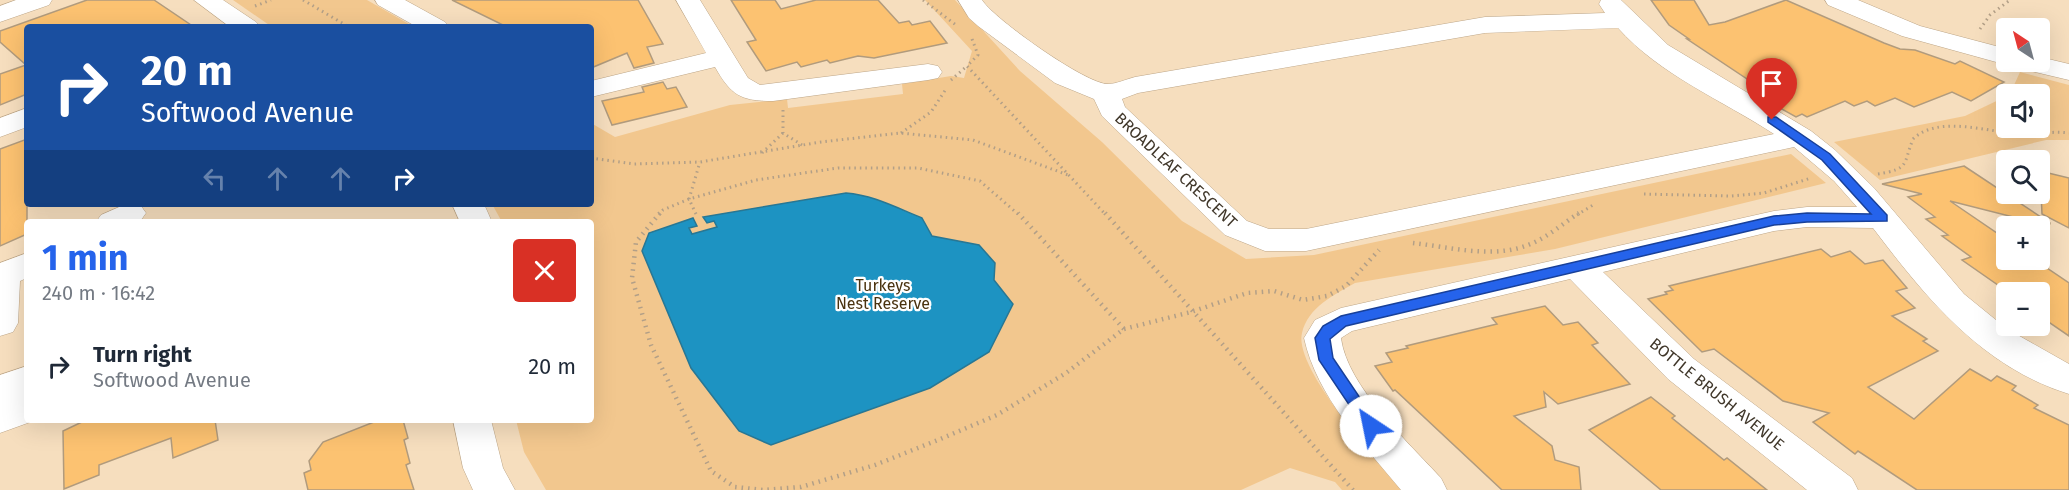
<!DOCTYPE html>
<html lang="en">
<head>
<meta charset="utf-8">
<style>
	:root { --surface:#fff; --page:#f2f2f3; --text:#1f2937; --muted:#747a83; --accent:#2563eb }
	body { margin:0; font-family:"Fira Sans",sans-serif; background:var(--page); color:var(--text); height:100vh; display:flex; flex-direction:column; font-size:22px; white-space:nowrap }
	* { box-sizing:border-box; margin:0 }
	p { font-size:20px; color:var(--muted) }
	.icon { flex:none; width:33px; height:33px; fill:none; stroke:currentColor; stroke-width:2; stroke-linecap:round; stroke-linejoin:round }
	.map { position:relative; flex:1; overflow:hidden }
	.drawer { position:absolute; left:24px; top:219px; width:570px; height:204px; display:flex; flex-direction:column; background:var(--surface); border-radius:6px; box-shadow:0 6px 24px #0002 }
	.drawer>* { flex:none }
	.hud { position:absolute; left:24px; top:24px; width:570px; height:183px; border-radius:6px; box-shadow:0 6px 24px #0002; background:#1a4fa0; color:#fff; overflow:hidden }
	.needle { width:39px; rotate:324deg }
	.buttons { position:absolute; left:1996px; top:18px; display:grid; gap:12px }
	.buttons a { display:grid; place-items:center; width:54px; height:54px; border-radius:6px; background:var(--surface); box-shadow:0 6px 24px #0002; font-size:30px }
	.pin { position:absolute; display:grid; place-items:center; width:51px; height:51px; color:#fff; margin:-62px -26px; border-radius:50% 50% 50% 0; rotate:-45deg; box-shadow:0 0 6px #0007 }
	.pin .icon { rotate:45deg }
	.me { position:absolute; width:66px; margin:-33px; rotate:326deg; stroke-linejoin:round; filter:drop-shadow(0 0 4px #0008) }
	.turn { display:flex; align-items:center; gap:21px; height:126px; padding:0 18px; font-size:27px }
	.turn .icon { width:78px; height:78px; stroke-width:2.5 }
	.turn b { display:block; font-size:42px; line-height:51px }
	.lanes { display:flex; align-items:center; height:57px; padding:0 18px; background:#0003; justify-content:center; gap:30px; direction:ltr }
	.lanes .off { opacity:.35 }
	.round { display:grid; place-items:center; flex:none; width:63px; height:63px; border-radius:6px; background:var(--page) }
	.overview { display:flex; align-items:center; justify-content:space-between; height:102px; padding:0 18px }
	h1 { font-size:36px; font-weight:700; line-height:45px; color:var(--accent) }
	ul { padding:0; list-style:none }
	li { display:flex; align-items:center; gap:18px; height:90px; padding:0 18px }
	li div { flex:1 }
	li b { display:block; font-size:22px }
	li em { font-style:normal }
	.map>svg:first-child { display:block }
	.green { fill:#f2c78e }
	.water { fill:#1d93c2; stroke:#287794; stroke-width:1.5 }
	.building { fill:#fcc271; stroke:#b19b7d; stroke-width:1.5 }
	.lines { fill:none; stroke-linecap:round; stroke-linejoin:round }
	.minor-casing { stroke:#bda688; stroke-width:1 }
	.path-far1 { stroke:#b29f87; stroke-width:3; stroke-dasharray:1.5 4; stroke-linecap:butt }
	.path { stroke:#b29f87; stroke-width:4.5; stroke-dasharray:1.5 5; stroke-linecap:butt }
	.minor { fill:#fff; fill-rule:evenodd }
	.route { fill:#2563eb; stroke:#184099; stroke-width:1.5 }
	.labels { text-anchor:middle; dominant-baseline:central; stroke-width:4.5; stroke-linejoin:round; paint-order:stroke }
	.street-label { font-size:16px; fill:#40372a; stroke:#fff }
	.park-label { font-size:16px; fill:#49320f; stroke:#fff }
</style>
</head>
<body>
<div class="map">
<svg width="2069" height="490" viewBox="0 0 2069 490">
	<rect width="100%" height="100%" fill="#f6debe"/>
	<g class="green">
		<polygon points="233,0 367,0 414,27 272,27"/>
		<path d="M925,0h30l65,71 82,71 80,79 64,38 68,-4 477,-101 35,29 -271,66 -200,34c-21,12 -47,24 -53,50 -9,35 77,130 101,157h-61l-7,-8 -45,-14 -49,22h-695l-22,-38 -8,-32h75v-198h-89l-10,-18h99v-81l24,14 115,-32 57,-6 1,9 115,-14 -1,-10 49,-8 13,2 8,-27z"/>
		<polygon points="2020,72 2069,85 2069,140 2046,140 1880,180 1834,142 1965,116 2007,96 2007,128 2040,128 2040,94 2010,94"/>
	</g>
	<path class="water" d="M846,193c27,2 51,15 76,25l10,18 47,9 16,18 -1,17 19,24 -24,48 -59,36 -159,57 -32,-14 -48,-63 -49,-117 7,-18 44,-15 4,8 -8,2 3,6 25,-7 -3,-6 -7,2 -4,-6z"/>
	<g class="building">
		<polygon points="87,0 154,0 194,27 27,27 27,94 0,105 0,74 26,65 0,42 0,31"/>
		<polygon points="452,0 638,0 663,44 647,47 654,63 634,68 627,53 591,68 591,27 507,27"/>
		<polygon points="731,0 775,0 781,9 816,0 878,0 899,23 909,21 912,25 930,21 947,43 874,58 858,56 830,63 827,60 801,67 797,62 766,71 747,42 756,40"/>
		<polygon points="1651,0 1694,0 1709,25 1725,22 1786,0 1884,43 1900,49 1915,50 1955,64 1960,61 2004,82 1971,101 1952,92 1914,107 1895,98 1875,106 1867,101 1854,106 1845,101 1807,117 1802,114 1796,117 1752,92 1762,89 1687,39 1689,39 1669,25"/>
		<polygon points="663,82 667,89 676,87 687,107 612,125 602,101 644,92 642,87"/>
		<polygon points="27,139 27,234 0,246 0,149"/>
		<polygon points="1964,166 2050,223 2049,226 1950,201 2007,240 2007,260 2035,260 2069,283 2069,336 2040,316 2040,292 2008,292 1962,260 1971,257 1942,236 1948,235 1926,219 1935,217 1908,197 1922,194 1882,184"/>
		<polygon points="2040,171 2069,178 2069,228 2042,214"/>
		<polygon points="1821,249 1831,257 1850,251 1865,264 1883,260 1907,288 1896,291 1915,308 1892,316 1927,339 1923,341 1938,351 1868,387 1914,419 1970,369 1991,381 1997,376 2016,386 2012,390 2038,405 2034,408 2069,425 2069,490 1917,490 1858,451 1855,454 1813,422 1829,413 1783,401 1714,349 1702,352 1648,299 1667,294 1665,292 1673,290 1669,286"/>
		<polygon points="1545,306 1563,325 1578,322 1598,343 1592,345 1630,384 1558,404 1544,392 1546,407 1514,416 1552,446 1555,460 1579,467 1581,490 1502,490 1395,390 1393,391 1375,366 1392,362 1386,353 1408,348 1406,346 1497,324 1492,318"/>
		<polygon points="1651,397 1675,416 1672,418 1724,460 1727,458 1767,490 1661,490 1589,430"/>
		<polygon points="86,420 215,420 218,440 173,458 171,438 99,465 99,475 64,489 63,431"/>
		<polygon points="379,420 403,420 408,438 404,440 410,463 406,465 414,490 308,490 304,473 311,470 309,461 323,442"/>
	</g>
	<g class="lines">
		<defs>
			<g id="minor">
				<polygon points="16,0 52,0 49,5 0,22 0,6"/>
				<polygon points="194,0 223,0 256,22 260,27 230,27"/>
				<polygon points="375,0 405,0 445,22 449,27 417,27 378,5"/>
				<path d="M676,0h24l48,78 12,7 168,-21 10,2 4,6 -4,6 -10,2 -155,21c-33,0 -42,-6 -58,-34l-124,30v-16l115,-28z"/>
				<path d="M958,0h24c12,19 105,85 126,84 8,0 19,-5 27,-7l350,-60 120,-4 -6,-9 2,-4h20l47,45 143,86 24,19 39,38 90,106 43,35 62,35v30c-87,-27 -143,-96 -196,-166l-66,-1 -33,4 -171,41 91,87 158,119 6,12h-51l-139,-111 -98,-100 -218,52 -11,7c6,48 68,105 100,140l6,12h-46c-37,-45 -84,-93 -97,-152l11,-18 26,-12 433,-97 33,-4h50l-23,-26 -40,-34 -488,104h-41l-40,-16 -123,-119 -8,-17 -39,-16 -77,-57 -9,-8zM1618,28c42,47 104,72 156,106l-468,95h-37l-22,-8 -122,-114 -3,-8 16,-6 347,-60z"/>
				<polygon points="1825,0 1858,0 1920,26 2007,49 2007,62 2040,62 2040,57 2069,64 2069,80 2018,68 2014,63 2007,65 1902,36 1828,5"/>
				<polygon points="27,108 27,127 0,137 0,118"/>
				<polygon points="126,204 141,206 146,213 141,220 96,222 101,215"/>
				<polygon points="452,204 484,204 492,222 460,222"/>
				<polygon points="27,253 27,278 20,281 18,323 13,332 0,336 0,263"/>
				<polygon points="27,366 27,420 36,420 0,433 0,375"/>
				<polygon points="453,420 491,420 503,468 515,490 473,490 463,468"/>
			</g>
		</defs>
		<use href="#minor" class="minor-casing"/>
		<g class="path-far1">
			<polyline points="303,0 349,27"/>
			<polyline points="923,0 956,25"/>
			<polyline points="255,6 271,0"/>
			<polyline points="1980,29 1990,15 2010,0"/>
			<polyline points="972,39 978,55 967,66 1106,215"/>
			<polyline points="951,80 967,66"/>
			<polyline points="783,110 783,133 802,145"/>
			<polyline points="901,133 931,112 946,89"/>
			<polyline points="762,153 783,133"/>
			<polyline points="591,158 634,164 700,162 821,142 900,133 973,140 1068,175"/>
			<path d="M1878,174c32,-5 25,-10 35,-35 26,-25 77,-6 109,-5 16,0 31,-3 47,-1"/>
			<polyline points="1644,194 1731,196 1764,193 1811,178"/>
			<polyline points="696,214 689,199 700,162"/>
			<polyline points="659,215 663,210 689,199 756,180 838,168 918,168 980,181 1019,215"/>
			<polyline points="1577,215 1593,205"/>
		</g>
		<g class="path">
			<polyline points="660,213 636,242 632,278 651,345 711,471 735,487 763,490 801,487 875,465 938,440 997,415 1066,373 1124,329 1018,213"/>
			<polyline points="1105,213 1353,490"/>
			<path d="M1413,243c36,4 80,16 115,2 19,-7 34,-21 51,-32"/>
			<polyline points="1124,329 1191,312 1247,293 1274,291 1303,300 1327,296 1346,286 1379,250"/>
		</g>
		<use href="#minor" class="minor"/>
	</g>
	<polygon class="route" points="1768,117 1776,117 1830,154 1887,215 1887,221 1807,222 1774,225 1346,326 1330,339 1333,358 1379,426 1371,432 1366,430 1319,360 1315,338 1323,326 1341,316 1774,216 1807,213 1871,214 1822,160 1768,122"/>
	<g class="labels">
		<g class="street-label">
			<text transform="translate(1176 170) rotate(43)">BROADLEAF CRESCENT</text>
			<text transform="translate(1717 394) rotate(39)">BOTTLE BRUSH AVENUE</text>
		</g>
		<g class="park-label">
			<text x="883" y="285">Turkeys<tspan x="883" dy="18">Nest Reserve</tspan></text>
		</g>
	</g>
</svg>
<div class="buttons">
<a><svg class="needle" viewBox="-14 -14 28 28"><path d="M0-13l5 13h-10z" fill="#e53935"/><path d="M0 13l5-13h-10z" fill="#747a83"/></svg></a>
<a><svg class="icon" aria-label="sound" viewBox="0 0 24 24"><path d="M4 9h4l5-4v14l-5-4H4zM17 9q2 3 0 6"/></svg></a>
<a><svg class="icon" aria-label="search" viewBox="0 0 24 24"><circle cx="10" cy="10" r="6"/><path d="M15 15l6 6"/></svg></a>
<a>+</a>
<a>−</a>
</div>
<div class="pin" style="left:1772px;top:120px;background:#d93025"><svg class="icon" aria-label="arrive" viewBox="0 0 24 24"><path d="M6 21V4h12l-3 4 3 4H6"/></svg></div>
<svg class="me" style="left:1371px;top:426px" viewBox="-20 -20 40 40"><circle r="19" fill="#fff"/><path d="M0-13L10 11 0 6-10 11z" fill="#2563eb"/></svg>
<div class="hud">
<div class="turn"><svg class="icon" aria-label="right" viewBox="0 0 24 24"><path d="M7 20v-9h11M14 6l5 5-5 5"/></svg><div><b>20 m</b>Softwood Avenue</div></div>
<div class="lanes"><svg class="icon off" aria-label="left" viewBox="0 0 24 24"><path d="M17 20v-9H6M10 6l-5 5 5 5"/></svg><svg class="icon off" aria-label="ahead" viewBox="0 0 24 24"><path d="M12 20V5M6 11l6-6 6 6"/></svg><svg class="icon off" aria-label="ahead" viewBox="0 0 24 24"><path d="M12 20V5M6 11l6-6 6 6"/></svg><svg class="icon" aria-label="right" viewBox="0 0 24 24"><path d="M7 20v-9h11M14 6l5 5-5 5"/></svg></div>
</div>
<section class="drawer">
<div class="overview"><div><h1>1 min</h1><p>240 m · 16:42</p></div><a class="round" style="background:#d93025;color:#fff"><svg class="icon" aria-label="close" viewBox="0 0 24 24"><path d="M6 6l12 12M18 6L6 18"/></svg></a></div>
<ul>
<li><svg class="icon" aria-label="right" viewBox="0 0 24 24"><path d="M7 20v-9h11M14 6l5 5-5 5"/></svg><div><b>Turn right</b><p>Softwood Avenue</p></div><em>20 m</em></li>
</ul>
</section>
</div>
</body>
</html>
